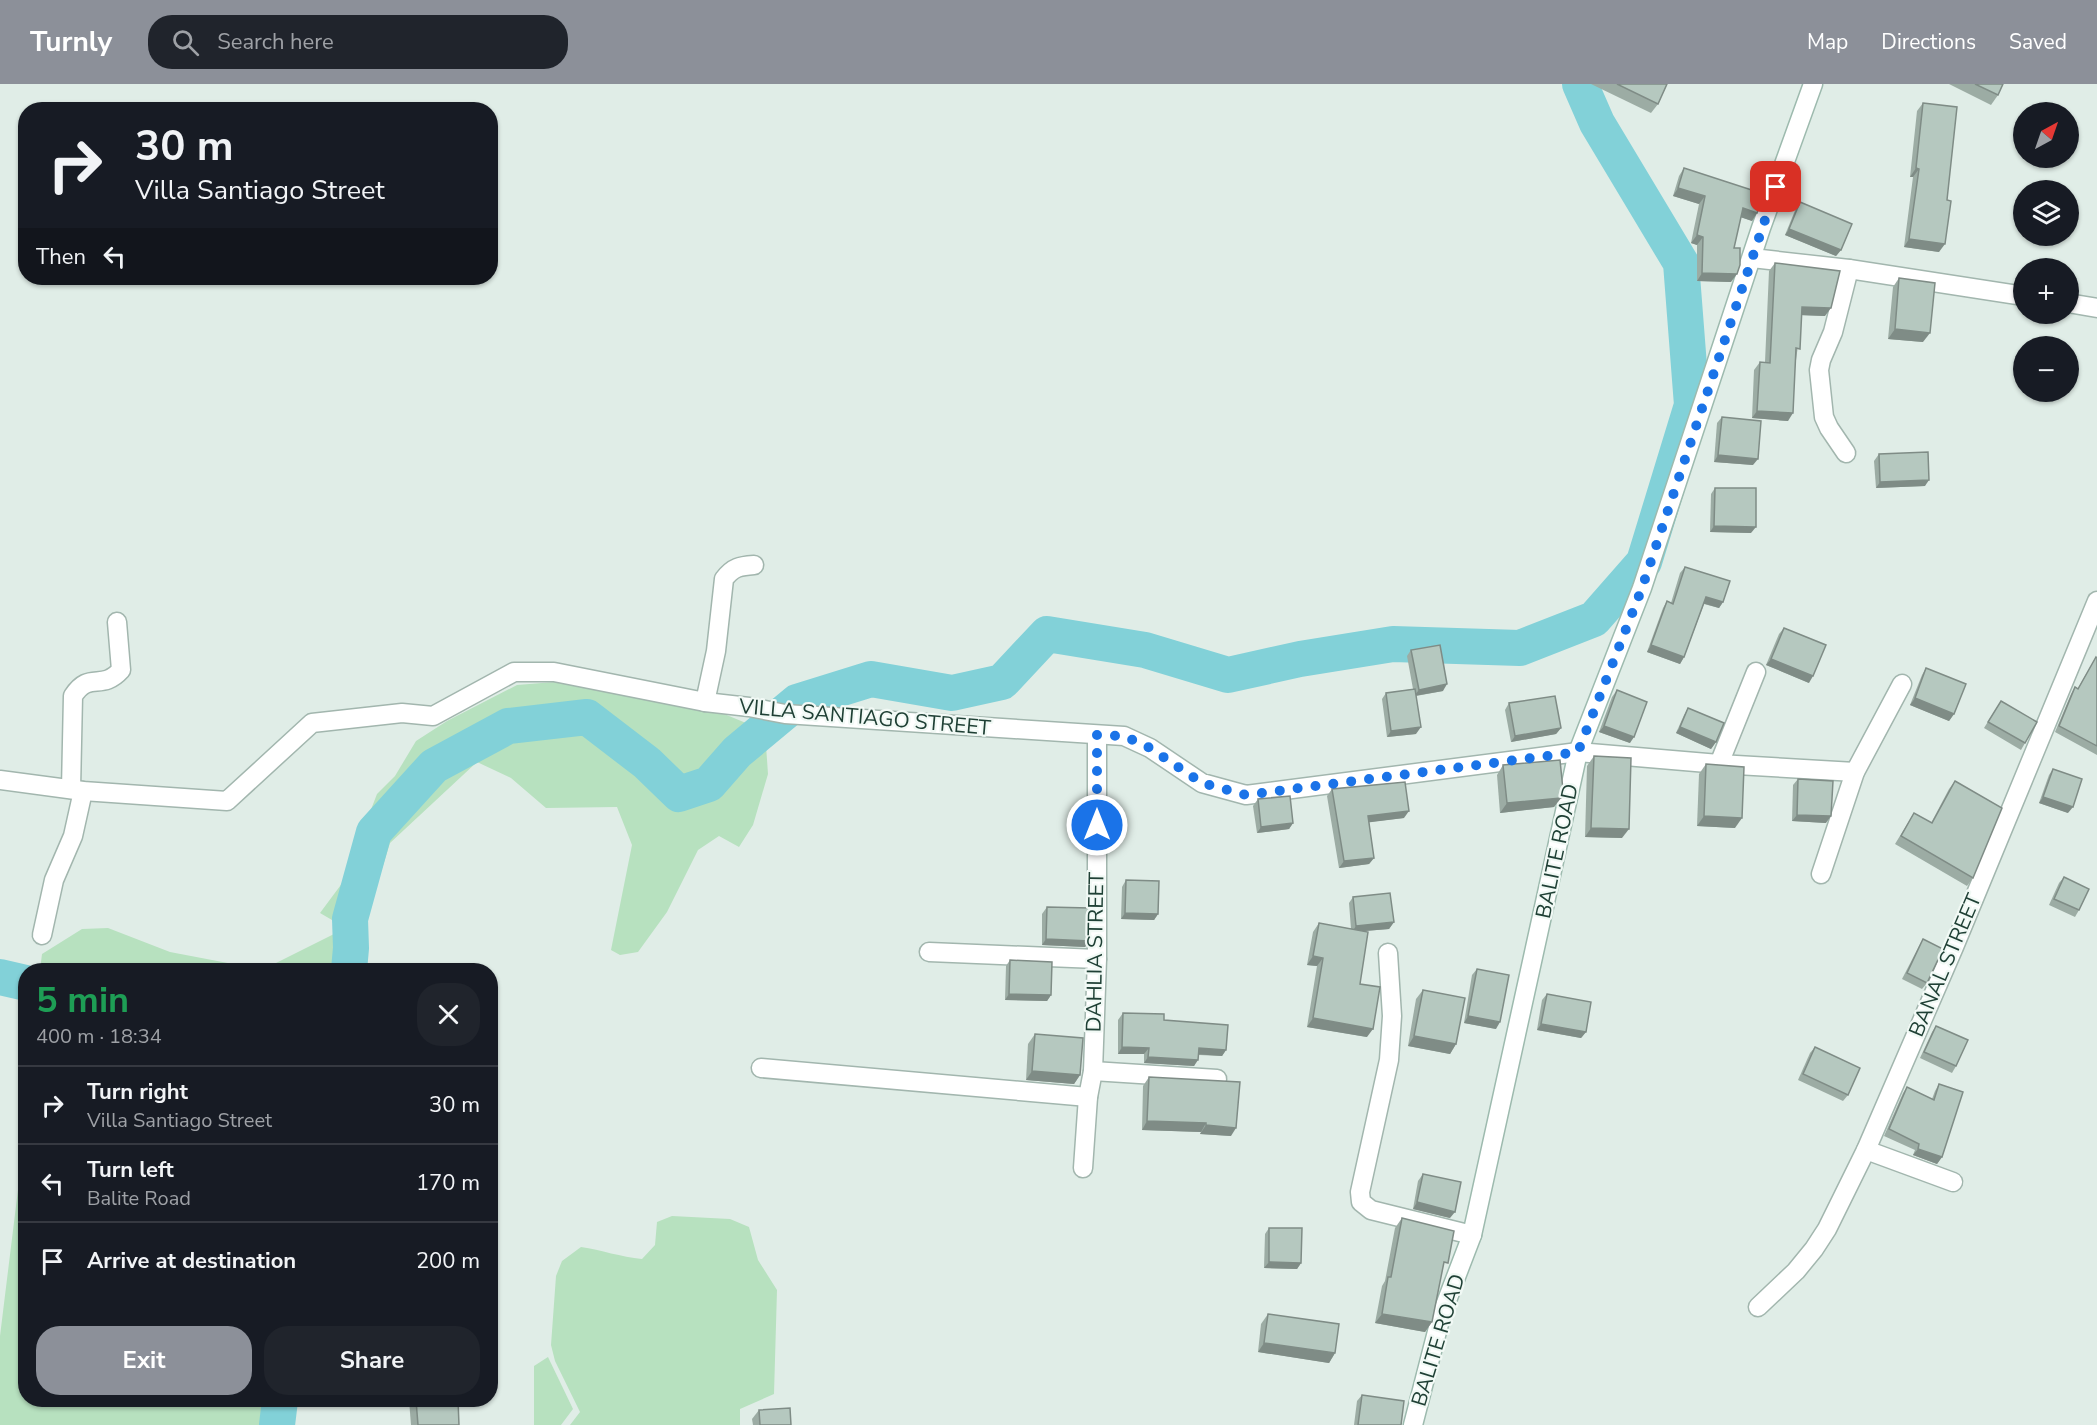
<!DOCTYPE html>
<html lang="en">
<head>
<meta charset="utf-8">
<style>
	:root { --surface:#171b24; --page:#20242c; --text:#f1f3f6; --muted:#9ea1a6; --line:#363941; --accent:#8c9099 }
	body { margin:0; font-family:"Nunito Sans",sans-serif; background:var(--page); color:var(--text); height:100vh; display:flex; flex-direction:column; font-size:22px; white-space:nowrap }
	* { box-sizing:border-box; margin:0 }
	p { font-size:20px; color:var(--muted) }
	.icon { flex:none; width:33px; height:33px; fill:none; stroke:currentColor; stroke-width:2; stroke-linecap:round; stroke-linejoin:round }
	.map { position:relative; flex:1; overflow:hidden }
	.sheet { position:absolute; left:18px; top:879px; width:480px; height:444px; display:flex; flex-direction:column; background:var(--surface); border-radius:24px; box-shadow:0 2px 4px #0004 }
	.sheet>* { flex:none }
	.banner { position:absolute; left:18px; top:18px; width:480px; height:183px; border-radius:24px; box-shadow:0 2px 4px #0004; background:#171b24; color:var(--text); overflow:hidden }
	.needle { width:39px; rotate:40deg }
	.tools { position:absolute; left:2013px; top:18px; display:grid; gap:12px }
	.tools a { display:grid; place-items:center; width:66px; height:66px; border-radius:50%; background:var(--surface); box-shadow:0 2px 4px #0004; font-size:30px }
	.pin { position:absolute; display:grid; place-items:center; width:51px; height:51px; color:#fff; margin:-26px; border-radius:12px; box-shadow:0 3px 9px #0006 }
	.me { position:absolute; width:66px; margin:-33px; rotate:0deg; stroke-linejoin:round; filter:drop-shadow(0 0 4px #0008) }
	.turn { display:flex; align-items:center; gap:21px; height:126px; padding:0 18px; font-size:27px }
	.turn .icon { width:78px; height:78px; stroke-width:2.5 }
	.turn b { display:block; font-size:42px; line-height:51px }
	.then { display:flex; align-items:center; height:57px; padding:0 18px; background:#0003; gap:12px; font-size:22px }
	.round { display:grid; place-items:center; flex:none; width:63px; height:63px; border-radius:24px; background:var(--page) }
	.summary { display:flex; align-items:center; justify-content:space-between; height:102px; padding:0 18px }
	h1 { font-size:36px; font-weight:700; line-height:45px; color:#1e9e55 }
	.primary-button { display:flex; gap:12px; margin-top:auto; padding:12px 18px }
	.primary-button a { flex:1; height:69px; border-radius:24px; background:var(--accent); color:#fff; font-size:24px; font-weight:700; line-height:69px; text-align:center }
	.primary-button a+a { background:var(--page); color:var(--text) }
	ul { padding:0; list-style:none }
	li { display:flex; align-items:center; gap:18px; height:78px; padding:0 18px; border-top:2px solid var(--line) }
	li div { flex:1 }
	li b { display:block; font-size:22px }
	li em { font-style:normal }
	header { display:flex; align-items:center; gap:36px; box-sizing:border-box; height:84px; padding:0 30px; background:var(--accent); color:#fff }
	header strong { font-size:28px }
	nav { display:flex; gap:33px; margin-inline-start:auto; font-size:21px }
	.search { width:420px; height:54px; background:var(--page); display:flex; align-items:center; gap:15px; box-sizing:border-box; padding:0 21px; border-radius:24px; color:var(--muted); font-size:22px }
	.map>svg:first-child { display:block }
	.green { fill:#b7e1bf }
	.lines { fill:none; stroke-linecap:round; stroke-linejoin:round }
	.river { stroke:#82d1d8; stroke-width:36 }
	.street-casing { stroke:#a2b6ae; stroke-width:21 }
	.secondary-casing { stroke:#9dbaae; stroke-width:21 }
	.street { stroke:#fff; stroke-width:18 }
	.secondary { stroke:#fff; stroke-width:18 }
	.wall { fill:#9caca4 }
	.shaded-wall { fill:#7f8c86 }
	.building { fill:#b5c8bf; stroke:#7f8c86; stroke-width:1.5 }
	.route { stroke:#1a73e8; stroke-width:10; stroke-dasharray:0 18 }
	.labels { text-anchor:middle; dominant-baseline:central; stroke-width:4.5; stroke-linejoin:round; paint-order:stroke }
	.street-label { font-size:21px; fill:#1f4035; stroke:#f1f9f5 }
</style>
</head>
<body>
<header>
<strong>Turnly</strong>
<div class="search"><svg class="icon" aria-label="search" viewBox="0 0 24 24"><circle cx="10" cy="10" r="6"/><path d="M15 15l6 6"/></svg>Search here</div>
<nav><a>Map</a><a>Directions</a><a>Saved</a></nav>
</header>
<div class="map">
<svg width="2097" height="1341" viewBox="0 0 2097 1341">
	<rect width="100%" height="100%" fill="#e0ede7"/>
	<g class="green">
		<polygon points="554,598 717,627 765,647 768,690 753,741 739,763 719,752 698,766 667,828 638,868 620,871 611,866 632,761 617,723 546,724 511,694 477,678 390,759 371,820 364,820 362,830 332,836 320,829 343,798 377,710 395,692 416,657 447,637 517,601"/>
		<polygon points="108,844 170,868 233,880 276,879 338,848 361,846 358,886 40,886 42,870 82,845"/>
		<polygon points="25,1049 26,1316 293,1316 291,1341 0,1341 0,1252"/>
		<path d="M672,1132l58,3 19,8 9,33 19,30 -3,104 -34,15v16h-170l10,-13 -25,-51 -4,-16 5,-69 6,-15 19,-14c20,3 40,10 61,12l13,-14 2,-23z"/>
		<polygon points="548,1273 573,1325 561,1341 534,1341 534,1282"/>
	</g>
	<g class="lines">
		<g class="river">
			<polyline points="349,886 351,864 350,835 374,748 434,682 508,642 587,633 647,679 679,710 709,700 737,668 797,618 871,595 952,609 1002,598 1047,550 1145,566 1228,591 1300,575 1393,560 1520,564 1594,535 1644,478 1692,321 1681,179 1597,39 1580,0"/>
			<polyline points="0,893 26,899"/>
			<polyline points="277,1341 280,1316"/>
		</g>
		<defs>
			<g id="street">
				<polyline points="1752,174 1849,185 2024,212"/>
				<polyline points="2068,219 2097,224"/>
				<polyline points="1846,369 1829,344 1824,333 1819,286 1821,276 1833,248 1849,185"/>
				<path d="M705,618l11,-51 8,-72c9,-12 16,-13 30,-14"/>
				<polyline points="1719,680 1756,588"/>
				<polyline points="0,696 83,707 227,717 312,639 402,629 433,632 514,588 554,588 705,618 749,623 785,630 1124,652 1150,664 1202,699 1246,711 1578,668 1719,680 1855,688"/>
				<path d="M71,705l2,-93c17,-26 28,-4 48,-26l-4,-48"/>
				<polyline points="1821,790 1855,688 1902,600"/>
				<polyline points="42,851 54,796 73,752 83,707"/>
				<polyline points="929,868 1097,875"/>
				<polyline points="1388,869 1392,932 1389,976 1360,1108 1361,1118 1371,1126 1472,1151"/>
				<polyline points="761,984 1088,1013"/>
				<polyline points="1093,987 1217,995"/>
				<polyline points="1866,1066 1953,1098"/>
				<polyline points="1083,1084 1088,1013 1093,987 1097,875 1097,651"/>
				<polyline points="1758,1223 1796,1187 1814,1165 1827,1145 1866,1066 1954,863 2097,517"/>
			</g>
			<polyline id="secondary" points="1413,1341 1441,1232 1472,1151 1578,668 1642,504 1761,144 1813,0"/>
		</defs>
		<use href="#street" class="street-casing"/>
		<use href="#secondary" class="secondary-casing"/>
		<use href="#street" class="street"/>
		<use href="#secondary" class="secondary"/>
	</g>
	<g class="wall">
		<polygon points="1591,0 1667,0 1658,20 1651,29"/>
		<polygon points="1949,0 2003,0 1998,11 1991,21"/>
		<polygon points="1923,19 1947,116 1939,168 1904,163 1913,93 1910,93 1917,27"/>
		<polygon points="1684,84 1757,129 1752,137 1741,133 1734,164 1731,198 1697,197 1697,161 1691,159 1699,120 1673,112 1679,92"/>
		<polygon points="1800,118 1841,166 1836,172 1785,151 1796,124"/>
		<polygon points="1775,179 1825,232 1802,231 1788,337 1752,334 1754,286 1760,278 1765,278 1769,187"/>
		<polygon points="1899,194 1923,258 1888,255 1893,203"/>
		<polygon points="1722,333 1753,381 1714,378 1717,339"/>
		<polygon points="1879,370 1925,402 1876,404 1874,377"/>
		<polygon points="1715,404 1751,449 1710,448 1711,410"/>
		<polygon points="1685,483 1723,518 1719,524 1704,520 1684,573 1680,580 1647,568 1663,524 1667,517 1671,519 1680,489"/>
		<polygon points="1784,544 1809,599 1766,581 1779,550"/>
		<polygon points="1411,566 1443,607 1416,612 1416,650 1387,653 1382,615 1386,609 1413,605 1407,572"/>
		<polygon points="2096,573 2097,574 2097,671 2055,648 2071,610 2075,603 2078,604"/>
		<polygon points="1926,584 1954,630 1949,637 1910,621 1922,591"/>
		<polygon points="1617,606 1630,659 1599,648 1612,613"/>
		<polygon points="2001,617 2025,659 2021,666 1984,644"/>
		<polygon points="1509,619 1561,644 1556,650 1511,658 1505,626"/>
		<polygon points="1688,624 1716,658 1711,665 1676,649 1684,631"/>
		<polygon points="1594,672 1622,754 1585,753 1587,682"/>
		<polygon points="1706,680 1735,744 1697,742 1699,690"/>
		<polygon points="1503,681 1561,714 1554,723 1500,729 1497,691"/>
		<polygon points="2053,685 2068,729 2039,719 2049,691"/>
		<polygon points="1798,695 1826,739 1792,737 1793,701"/>
		<polygon points="1955,697 1973,794 1967,802 1895,760 1914,729 1931,739 1949,705"/>
		<polygon points="1332,705 1404,734 1369,738 1374,774 1369,780 1339,784 1327,712"/>
		<polygon points="1258,715 1293,739 1289,745 1257,749 1253,722"/>
		<polygon points="2064,793 2079,826 2075,833 2049,821 2059,799"/>
		<polygon points="1126,796 1158,830 1154,836 1121,835 1122,803"/>
		<polygon points="1353,813 1394,838 1389,845 1365,847 1360,900 1367,953 1307,943 1317,882 1307,881 1313,848 1319,839 1351,845 1349,819"/>
		<polygon points="1047,823 1090,857 1085,863 1042,861 1042,830"/>
		<polygon points="1923,855 1927,899 1922,905 1902,895 1919,862"/>
		<polygon points="1010,876 1051,911 1047,917 1005,916 1006,882"/>
		<polygon points="1477,885 1496,945 1464,939 1472,891"/>
		<polygon points="1423,906 1456,960 1450,970 1408,962 1416,915"/>
		<polygon points="1547,910 1586,948 1581,954 1537,946 1542,916"/>
		<polygon points="1123,929 1164,936 1226,966 1222,972 1199,971 1194,982 1144,979 1144,970 1118,970 1118,936"/>
		<polygon points="1936,942 1956,982 1952,989 1920,974 1932,948"/>
		<polygon points="1035,950 1080,991 1074,1000 1026,996 1028,960"/>
		<polygon points="1815,963 1848,1011 1843,1017 1798,996 1810,969"/>
		<polygon points="1149,993 1231,1052 1200,1050 1201,1048 1142,1046 1143,1002"/>
		<polygon points="1939,1000 1942,1073 1937,1080 1913,1071 1915,1066 1884,1052 1903,1009 1907,1003 1932,1015 1935,1007"/>
		<polygon points="1423,1090 1450,1134 1413,1125 1418,1097"/>
		<polygon points="1402,1134 1432,1238 1425,1248 1375,1239 1382,1202 1385,1197 1395,1144"/>
		<polygon points="1269,1144 1301,1179 1297,1185 1264,1184 1265,1150"/>
		<polygon points="1268,1230 1335,1269 1329,1279 1258,1268 1261,1240"/>
		<polygon points="1362,1311 1401,1341 1354,1341 1357,1317"/>
		<polygon points="409,1316 458,1316 459,1341 411,1341"/>
		<polygon points="759,1326 791,1341 753,1341 752,1335"/>
	</g>
	<g class="shaded-wall">
		<polygon points="1916,84 1919,85 1913,93 1910,93"/>
		<polygon points="1678,104 1705,112 1699,120 1673,112"/>
		<polygon points="1743,124 1757,129 1752,137 1737,132"/>
		<polygon points="1789,145 1841,166 1836,172 1785,151"/>
		<polygon points="1697,151 1703,153 1697,161 1691,159"/>
		<polygon points="1909,155 1945,160 1939,168 1904,163"/>
		<polygon points="1702,189 1737,190 1731,198 1697,197"/>
		<polygon points="1802,223 1831,224 1825,232 1797,231"/>
		<polygon points="1895,245 1930,249 1923,258 1888,255"/>
		<polygon points="1757,327 1793,329 1788,337 1752,334"/>
		<polygon points="1718,371 1758,375 1753,381 1714,378"/>
		<polygon points="1929,396 1925,402 1876,404 1880,398"/>
		<polygon points="1714,442 1756,443 1751,449 1710,448"/>
		<polygon points="1706,513 1723,518 1719,524 1702,519"/>
		<polygon points="1651,561 1684,573 1680,580 1647,568"/>
		<polygon points="1771,575 1813,592 1809,599 1766,581"/>
		<polygon points="1447,600 1443,607 1414,612 1419,606"/>
		<polygon points="1915,614 1954,630 1949,637 1910,621"/>
		<polygon points="1604,642 1634,653 1630,659 1599,648"/>
		<polygon points="1421,643 1416,650 1387,653 1391,647"/>
		<polygon points="1680,643 1716,658 1711,665 1676,649"/>
		<polygon points="1561,644 1556,650 1511,658 1515,652"/>
		<polygon points="2043,713 2073,723 2068,729 2039,719"/>
		<polygon points="1561,714 1554,723 1500,729 1507,719"/>
		<polygon points="1409,727 1404,734 1364,739 1368,732"/>
		<polygon points="1797,731 1831,732 1826,739 1792,737"/>
		<polygon points="1704,732 1742,734 1735,744 1697,742"/>
		<polygon points="1293,739 1289,745 1257,749 1261,743"/>
		<polygon points="1591,744 1629,745 1622,754 1585,753"/>
		<polygon points="1374,774 1369,780 1339,784 1344,777"/>
		<polygon points="1125,829 1158,830 1154,836 1121,835"/>
		<polygon points="1394,838 1389,845 1352,848 1356,842"/>
		<polygon points="1046,855 1090,857 1085,863 1042,861"/>
		<polygon points="1313,872 1323,874 1317,882 1307,881"/>
		<polygon points="1009,910 1051,911 1047,917 1005,916"/>
		<polygon points="1468,932 1500,938 1496,945 1464,939"/>
		<polygon points="1313,934 1373,945 1367,953 1307,943"/>
		<polygon points="1541,940 1586,948 1581,954 1537,946"/>
		<polygon points="1414,952 1456,960 1450,970 1408,962"/>
		<polygon points="1122,963 1149,964 1144,970 1118,970"/>
		<polygon points="1199,964 1226,966 1222,972 1194,970"/>
		<polygon points="1148,973 1198,976 1194,982 1144,979"/>
		<polygon points="1032,987 1080,991 1074,1000 1026,996"/>
		<polygon points="1147,1037 1206,1039 1201,1048 1142,1046"/>
		<polygon points="1206,1041 1236,1044 1231,1052 1200,1050"/>
		<polygon points="1918,1065 1942,1073 1937,1080 1913,1071"/>
		<polygon points="1417,1118 1455,1128 1450,1134 1413,1125"/>
		<polygon points="1269,1178 1301,1179 1297,1185 1264,1184"/>
		<polygon points="1382,1230 1432,1238 1425,1248 1375,1239"/>
		<polygon points="1264,1259 1335,1269 1329,1279 1258,1268"/>
	</g>
	<g class="building">
		<polygon points="1617,0 1667,0 1658,20"/>
		<polygon points="1975,0 2003,0 1998,11"/>
		<polygon points="1923,19 1957,23 1947,116 1951,117 1945,160 1909,155 1919,85 1916,84"/>
		<polygon points="1684,84 1764,110 1757,129 1743,124 1734,164 1740,164 1740,181 1737,190 1702,189 1703,153 1697,151 1705,112 1678,104"/>
		<polygon points="1800,118 1852,140 1841,166 1789,145"/>
		<polygon points="1775,179 1840,187 1831,224 1802,223 1800,265 1796,264 1793,329 1757,327 1760,278 1770,279"/>
		<polygon points="1899,194 1935,199 1930,249 1895,245"/>
		<polygon points="1722,333 1761,337 1758,375 1718,371"/>
		<polygon points="1928,368 1929,396 1880,398 1879,370"/>
		<polygon points="1715,404 1756,404 1756,443 1714,442"/>
		<polygon points="1685,483 1730,497 1723,518 1706,513 1684,573 1651,561 1667,517 1673,520"/>
		<polygon points="1784,544 1826,561 1813,592 1771,575"/>
		<polygon points="1440,561 1447,600 1419,606 1411,566"/>
		<polygon points="2096,573 2097,574 2097,662 2059,642 2075,603 2078,605"/>
		<polygon points="1926,584 1966,600 1954,630 1915,614"/>
		<polygon points="1415,605 1421,643 1391,647 1386,609"/>
		<polygon points="1617,606 1647,618 1634,653 1604,642"/>
		<polygon points="1555,612 1561,644 1515,652 1509,619"/>
		<polygon points="2001,617 2037,638 2025,659 1988,638"/>
		<polygon points="1688,624 1724,639 1716,658 1680,643"/>
		<polygon points="1594,672 1631,674 1629,745 1591,744"/>
		<polygon points="1560,676 1563,706 1561,714 1507,719 1503,681"/>
		<polygon points="1706,680 1744,683 1742,734 1704,732"/>
		<polygon points="2053,685 2082,695 2073,723 2043,713"/>
		<polygon points="1798,695 1833,697 1831,732 1797,731"/>
		<polygon points="1955,697 2002,724 1973,794 1901,752 1914,729 1932,739"/>
		<polygon points="1405,698 1409,727 1368,732 1374,774 1344,777 1332,705"/>
		<polygon points="1290,712 1293,739 1261,743 1258,715"/>
		<polygon points="2064,793 2089,805 2079,826 2054,815"/>
		<polygon points="1126,796 1159,797 1158,830 1125,829"/>
		<polygon points="1390,809 1394,838 1356,842 1353,813"/>
		<polygon points="1047,823 1090,824 1090,857 1046,855"/>
		<polygon points="1319,839 1368,848 1360,900 1380,903 1373,945 1313,934 1323,874 1313,872"/>
		<polygon points="1923,855 1943,865 1927,899 1907,889"/>
		<polygon points="1010,876 1052,878 1051,911 1009,910"/>
		<polygon points="1477,885 1509,891 1500,938 1468,932"/>
		<polygon points="1423,906 1465,914 1456,960 1414,952"/>
		<polygon points="1547,910 1591,918 1586,948 1541,940"/>
		<polygon points="1123,929 1164,930 1164,936 1228,941 1226,966 1199,964 1198,976 1148,973 1149,964 1122,963"/>
		<polygon points="1936,942 1968,956 1956,982 1924,968"/>
		<polygon points="1035,950 1083,954 1080,991 1032,987"/>
		<polygon points="1815,963 1860,984 1848,1011 1803,990"/>
		<polygon points="1149,993 1240,998 1236,1044 1206,1041 1206,1039 1147,1037"/>
		<polygon points="1939,1000 1963,1008 1942,1073 1918,1065 1919,1060 1889,1045 1907,1003 1934,1016"/>
		<polygon points="1423,1090 1461,1098 1455,1128 1417,1118"/>
		<polygon points="1402,1134 1454,1147 1448,1179 1444,1178 1432,1238 1382,1230 1388,1193 1391,1193"/>
		<polygon points="1269,1144 1302,1144 1301,1179 1269,1178"/>
		<polygon points="1268,1230 1339,1240 1335,1269 1264,1259"/>
		<polygon points="1362,1311 1404,1317 1401,1341 1358,1341"/>
		<polygon points="416,1316 458,1316 459,1341 418,1341"/>
		<polygon points="790,1324 791,1341 760,1341 759,1326"/>
	</g>
	<g class="lines">
		<polyline class="route" points="1097,741 1097,651 1124,652 1150,664 1202,699 1246,711 1578,668 1642,504 1776,103"/>
	</g>
	<g class="labels">
		<g class="street-label">
			<text transform="translate(865 633) rotate(5)">VILLA SANTIAGO STREET</text>
			<text transform="translate(1557 767) rotate(-78)">BALITE ROAD</text>
			<text transform="translate(1095 868) rotate(-89)">DAHLIA STREET</text>
			<text transform="translate(1945 881) rotate(-67)">BANAL STREET</text>
			<text transform="translate(1438 1256) rotate(-73)">BALITE ROAD</text>
		</g>
	</g>
</svg>
<div class="tools">
<a><svg class="needle" viewBox="-14 -14 28 28"><path d="M0-13l5 13h-10z" fill="#e53935"/><path d="M0 13l5-13h-10z" fill="#9ea1a6"/></svg></a>
<a><svg class="icon" aria-label="layers" viewBox="0 0 24 24"><path d="M12 4l9 5-9 5-9-5zM3 14l9 5 9-5"/></svg></a>
<a>+</a>
<a>−</a>
</div>
<div class="pin" style="left:1776px;top:103px;background:#d93025"><svg class="icon" aria-label="arrive" viewBox="0 0 24 24"><path d="M6 21V4h12l-3 4 3 4H6"/></svg></div>
<svg class="me" style="left:1097px;top:741px" viewBox="-20 -20 40 40"><circle r="17" fill="#1a73e8" stroke="#fff" stroke-width="3"/><path d="M0-11L8 9 0 5-8 9z" fill="#fff"/></svg>
<div class="banner">
<div class="turn"><svg class="icon" aria-label="right" viewBox="0 0 24 24"><path d="M7 20v-9h11M14 6l5 5-5 5"/></svg><div><b>30 m</b>Villa Santiago Street</div></div>
<div class="then">Then<svg class="icon" aria-label="left" viewBox="0 0 24 24"><path d="M17 20v-9H6M10 6l-5 5 5 5"/></svg></div>
</div>
<section class="sheet">
<div class="summary"><div><h1>5 min</h1><p>400 m · 18:34</p></div><a class="round"><svg class="icon" aria-label="close" viewBox="0 0 24 24"><path d="M6 6l12 12M18 6L6 18"/></svg></a></div>
<ul>
<li><svg class="icon" aria-label="right" viewBox="0 0 24 24"><path d="M7 20v-9h11M14 6l5 5-5 5"/></svg><div><b>Turn right</b><p>Villa Santiago Street</p></div><em>30 m</em></li>
<li><svg class="icon" aria-label="left" viewBox="0 0 24 24"><path d="M17 20v-9H6M10 6l-5 5 5 5"/></svg><div><b>Turn left</b><p>Balite Road</p></div><em>170 m</em></li>
<li><svg class="icon" aria-label="arrive" viewBox="0 0 24 24"><path d="M6 21V4h12l-3 4 3 4H6"/></svg><div><b>Arrive at destination</b></div><em>200 m</em></li>
</ul>
<div class="primary-button"><a>Exit</a><a>Share</a></div>
</section>
</div>
</body>
</html>
